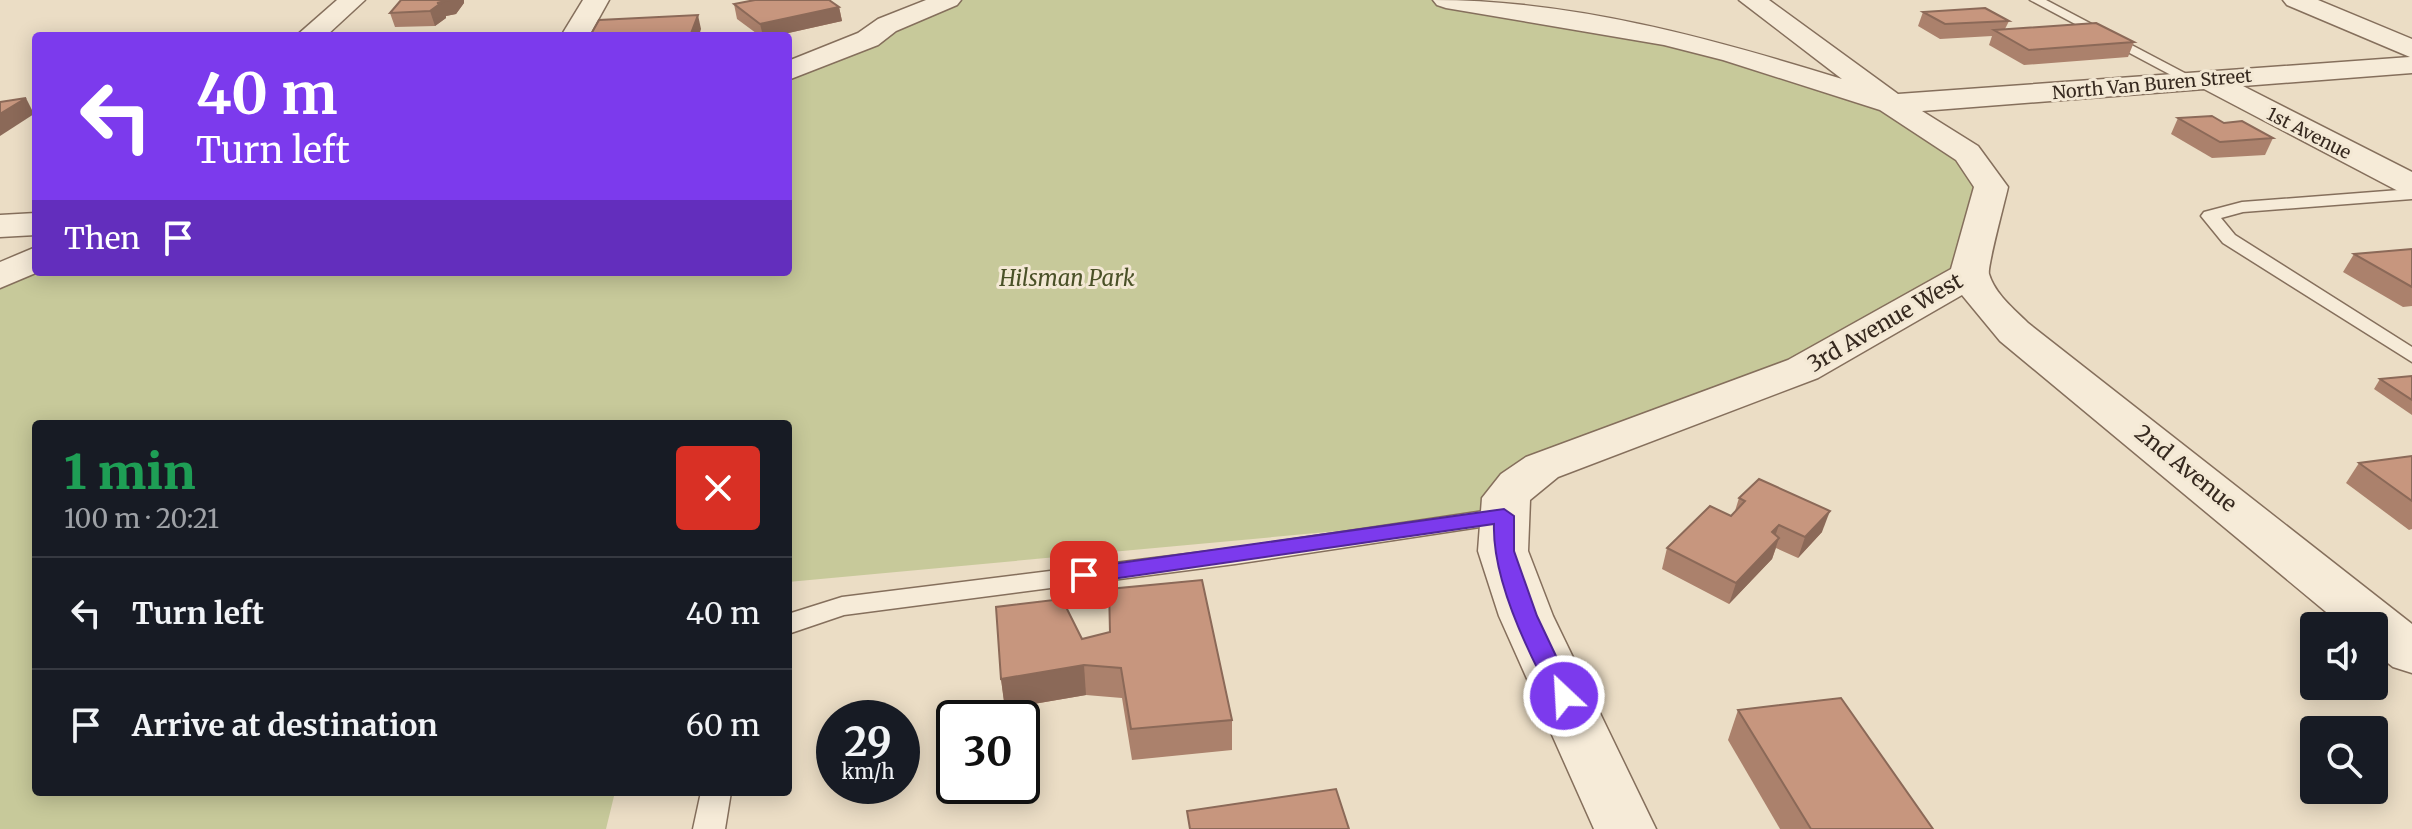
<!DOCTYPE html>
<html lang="en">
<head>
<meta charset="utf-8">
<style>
	:root { --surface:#171b24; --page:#20242c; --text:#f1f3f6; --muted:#9ea1a6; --line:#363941 }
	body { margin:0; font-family:Merriweather,serif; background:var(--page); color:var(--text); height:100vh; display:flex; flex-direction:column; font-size:30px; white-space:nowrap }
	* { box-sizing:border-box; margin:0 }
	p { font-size:26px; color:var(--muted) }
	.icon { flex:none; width:44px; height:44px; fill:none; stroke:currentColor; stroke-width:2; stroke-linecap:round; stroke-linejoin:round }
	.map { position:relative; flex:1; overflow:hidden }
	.drawer { position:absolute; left:32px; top:420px; width:760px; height:376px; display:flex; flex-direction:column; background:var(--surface); border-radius:8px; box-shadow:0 4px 20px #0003 }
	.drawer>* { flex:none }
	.hud { position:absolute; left:32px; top:32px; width:760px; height:244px; border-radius:8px; box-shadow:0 4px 20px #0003; background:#7c3aed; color:#fff; overflow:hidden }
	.fabs { position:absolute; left:2300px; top:612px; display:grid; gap:16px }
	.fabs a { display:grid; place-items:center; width:88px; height:88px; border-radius:8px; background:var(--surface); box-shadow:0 4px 20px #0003; font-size:40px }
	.speed { position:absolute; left:816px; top:700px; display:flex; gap:16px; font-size:40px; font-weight:700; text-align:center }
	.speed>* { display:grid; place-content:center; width:104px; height:104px; border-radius:50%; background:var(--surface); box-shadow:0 4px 20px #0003; line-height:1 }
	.speed small { font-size:20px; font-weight:400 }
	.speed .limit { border:4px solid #111; border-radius:12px; background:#fff; color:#111 }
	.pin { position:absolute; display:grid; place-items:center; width:68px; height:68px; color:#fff; margin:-34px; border-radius:16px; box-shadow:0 4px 12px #0006 }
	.me { position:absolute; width:88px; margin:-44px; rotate:335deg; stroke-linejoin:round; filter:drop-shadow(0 0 6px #0008) }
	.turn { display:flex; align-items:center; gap:28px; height:168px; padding:0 32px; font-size:36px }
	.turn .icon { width:104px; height:104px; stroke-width:2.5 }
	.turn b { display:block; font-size:56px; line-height:68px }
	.then { display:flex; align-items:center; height:76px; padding:0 32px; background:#0003; gap:16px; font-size:30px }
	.round { display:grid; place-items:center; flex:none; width:84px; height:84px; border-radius:8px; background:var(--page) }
	.headline { display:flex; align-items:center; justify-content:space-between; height:136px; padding:0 32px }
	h1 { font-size:48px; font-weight:800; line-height:60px; color:#1e9e55 }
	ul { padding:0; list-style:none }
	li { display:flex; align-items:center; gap:24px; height:112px; padding:0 32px; border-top:2px solid var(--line) }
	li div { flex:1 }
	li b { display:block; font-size:30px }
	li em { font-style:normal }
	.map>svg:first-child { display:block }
	.green { fill:#c7c99a }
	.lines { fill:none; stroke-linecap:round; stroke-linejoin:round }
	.lane-casing { stroke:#856f5c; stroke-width:3 }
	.street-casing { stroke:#856f5c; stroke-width:3 }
	.lane { fill:#f6ebd8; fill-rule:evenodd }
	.street { fill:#f6ebd8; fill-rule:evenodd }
	.wall { fill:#ab816c }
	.shaded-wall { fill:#8b6958 }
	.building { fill:#c7967e; stroke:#8b6958; stroke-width:2 }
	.route { fill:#7c3aed; stroke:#51269a; stroke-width:2 }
	.labels { text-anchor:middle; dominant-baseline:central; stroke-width:6; stroke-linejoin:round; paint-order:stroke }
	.far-street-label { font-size:18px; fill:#36291f; stroke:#f3e8d4 }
	.park-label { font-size:22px; font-style:italic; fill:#4a5127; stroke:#f3e8d4 }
	.street-label { font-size:22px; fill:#36291f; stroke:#f3e8d4 }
</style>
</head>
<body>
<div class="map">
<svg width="2412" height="829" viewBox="0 0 2412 829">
	<rect width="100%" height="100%" fill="#ebddc5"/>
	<polygon class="green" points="953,0 1440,0 1608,26 1890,105 1988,186 1965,263 1800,367 1538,466 1500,516 788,582 788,424 36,424 36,792 615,792 606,829 0,829 0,280 36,272 788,272 788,74"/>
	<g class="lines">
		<defs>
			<g id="lane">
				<polygon points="2030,0 2046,0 2198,80 2191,84 2186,83"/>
				<polygon points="2412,189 2412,199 2243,212 2221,218 2235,235 2412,347 2412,362 2223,243 2201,216 2204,212 2242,202"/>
				<polygon points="1504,508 1513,510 1516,516 1513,522 1235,564 844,615 788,634 788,614 842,597 1235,548"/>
				<polygon points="701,792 731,792 725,829 693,829"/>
			</g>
			<g id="street">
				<polygon points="337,0 365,0 326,36 296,36"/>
				<polygon points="583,0 609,0 589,36 561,36"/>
				<polygon points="926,0 961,0 957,5 896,31 878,45 788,80 788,61 858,33 878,19"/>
				<path d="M1433,0c139,0 277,38 409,79l-103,-79h30l129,94 512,-37 -123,-52 -4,-5h35l94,39v34l-169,13 169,86v23l-12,-3 -196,-103 -282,22 56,35 30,41c-3,14 -21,80 -19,87 6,20 25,35 39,49l384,301v49l-19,-6 -19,-15v-26h-31l-343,-285 -38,-46 -144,83 -260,99 -28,23 -2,51 25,65 103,213h-62l-95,-213 -21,-65 4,-53 19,-24 25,-17 262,-97 163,-91 23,-82 -18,-27 -76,-50 -157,-50 -59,-15 -218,-37 -9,-3z"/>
				<polygon points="36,213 36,235 0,237 0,215"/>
				<polygon points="36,247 38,272 0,288 0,262"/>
			</g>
		</defs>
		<use href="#lane" class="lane-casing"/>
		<use href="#street" class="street-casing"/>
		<use href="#lane" class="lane"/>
		<use href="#street" class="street"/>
	</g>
	<g class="wall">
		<polygon points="464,3 456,14 446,16 446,18 435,26 395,27 390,13"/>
		<polygon points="734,4 839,7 842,21 775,36 760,36 737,19"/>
		<polygon points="1923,12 2009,21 2005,29 2134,42 2128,57 2024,65 1989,45 1992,36 1940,39 1918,26"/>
		<polygon points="2178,118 2224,123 2273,138 2265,155 2212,158 2171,134"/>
		<polygon points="2412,249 2412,306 2403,307 2343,272 2354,254"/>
		<polygon points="2412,376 2412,415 2374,389 2380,379"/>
		<polygon points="2412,456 2412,529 2409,530 2346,483 2359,463"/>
		<polygon points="1739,498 1822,532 1798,558 1776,548 1772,559 1729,604 1662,569 1667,548 1731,516 1735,511"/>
		<polygon points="1082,639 1232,720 1232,750 1132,760 1122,698 1086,695 1005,709 1001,679"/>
		<polygon points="1738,710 1933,829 1780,829 1728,740"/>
	</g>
	<g class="shaded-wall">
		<polygon points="449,0 464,0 464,3 456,14 446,16 446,18 435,26 430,11 437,3"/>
		<polygon points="839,7 842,21 775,36 763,36 760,24"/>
		<polygon points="698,15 701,29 699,36 690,36"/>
		<polygon points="26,98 34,114 0,136 0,114"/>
		<polygon points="1830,511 1822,532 1798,558 1805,537"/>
		<polygon points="1779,525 1772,545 1779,538 1772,559 1729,604 1736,583 1772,532"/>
		<polygon points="1084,665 1086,695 1005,709 1001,679"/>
	</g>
	<g class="building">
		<polygon points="401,0 449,0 437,3 441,3 430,11 390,13"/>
		<polygon points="755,0 829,0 839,7 760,24 734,4"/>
		<polygon points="1985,8 2009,21 1945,24 1923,12"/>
		<polygon points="698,15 690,36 590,36 599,20"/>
		<polygon points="2096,23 2134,42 2029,50 1994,30"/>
		<polygon points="26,98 0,114 0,102"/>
		<polygon points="2212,116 2224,123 2242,121 2273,138 2220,142 2178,118"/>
		<polygon points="2412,249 2412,287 2354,254"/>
		<polygon points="2412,376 2412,400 2380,379"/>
		<polygon points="2412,456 2412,501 2359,463"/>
		<polygon points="1759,479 1830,511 1805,537 1779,525 1772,532 1779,538 1736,583 1667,548 1710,506 1731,516 1745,501 1739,498"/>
		<polygon points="1202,580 1232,720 1131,729 1121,668 1084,665 1001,679 996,607 1062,599 1082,639 1110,632 1109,589"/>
		<polygon points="1841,698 1933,829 1811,829 1738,710"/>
		<polygon points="1336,789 1349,829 1190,829 1187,811"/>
	</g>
	<path class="route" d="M1504,509l10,7v35l23,65 38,80 -3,6 -8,3 -9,-3c-27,-49 -63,-122 -61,-178l-410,59 -8,-2 -3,-6 3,-5 8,-2z"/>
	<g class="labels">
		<g class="far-street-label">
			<text transform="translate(2152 84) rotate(-5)">North Van Buren Street</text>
			<text transform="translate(2309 133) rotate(27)">1st Avenue</text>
		</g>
		<g class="park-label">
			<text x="1067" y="278">Hilsman Park</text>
		</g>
		<g class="street-label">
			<text transform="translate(1885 322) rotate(-30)">3rd Avenue West</text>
			<text transform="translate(2186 468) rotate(39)">2nd Avenue</text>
		</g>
	</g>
</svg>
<div class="fabs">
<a><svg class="icon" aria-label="sound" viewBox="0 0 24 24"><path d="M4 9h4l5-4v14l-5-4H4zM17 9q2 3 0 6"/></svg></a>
<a><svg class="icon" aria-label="search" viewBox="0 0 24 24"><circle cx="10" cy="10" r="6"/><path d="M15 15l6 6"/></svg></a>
</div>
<div class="speed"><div>29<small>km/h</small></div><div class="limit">30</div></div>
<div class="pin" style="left:1084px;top:575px;background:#d93025"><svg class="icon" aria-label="arrive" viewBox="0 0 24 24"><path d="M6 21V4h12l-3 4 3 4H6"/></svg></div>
<svg class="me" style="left:1564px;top:696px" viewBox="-20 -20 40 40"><circle r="17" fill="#7c3aed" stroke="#fff" stroke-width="3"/><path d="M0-11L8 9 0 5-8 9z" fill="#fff"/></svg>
<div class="hud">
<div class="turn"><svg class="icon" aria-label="left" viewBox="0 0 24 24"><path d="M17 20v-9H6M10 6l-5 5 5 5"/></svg><div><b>40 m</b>Turn left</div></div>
<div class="then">Then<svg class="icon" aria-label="arrive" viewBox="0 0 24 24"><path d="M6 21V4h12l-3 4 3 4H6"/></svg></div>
</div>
<section class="drawer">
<div class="headline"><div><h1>1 min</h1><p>100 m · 20:21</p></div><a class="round" style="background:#d93025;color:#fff"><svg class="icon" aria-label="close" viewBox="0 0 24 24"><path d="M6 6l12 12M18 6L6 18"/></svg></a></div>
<ul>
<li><svg class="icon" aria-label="left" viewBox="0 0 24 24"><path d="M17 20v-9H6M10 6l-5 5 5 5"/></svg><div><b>Turn left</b></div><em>40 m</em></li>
<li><svg class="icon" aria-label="arrive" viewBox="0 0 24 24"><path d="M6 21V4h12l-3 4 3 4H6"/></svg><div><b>Arrive at destination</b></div><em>60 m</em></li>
</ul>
</section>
</div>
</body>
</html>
